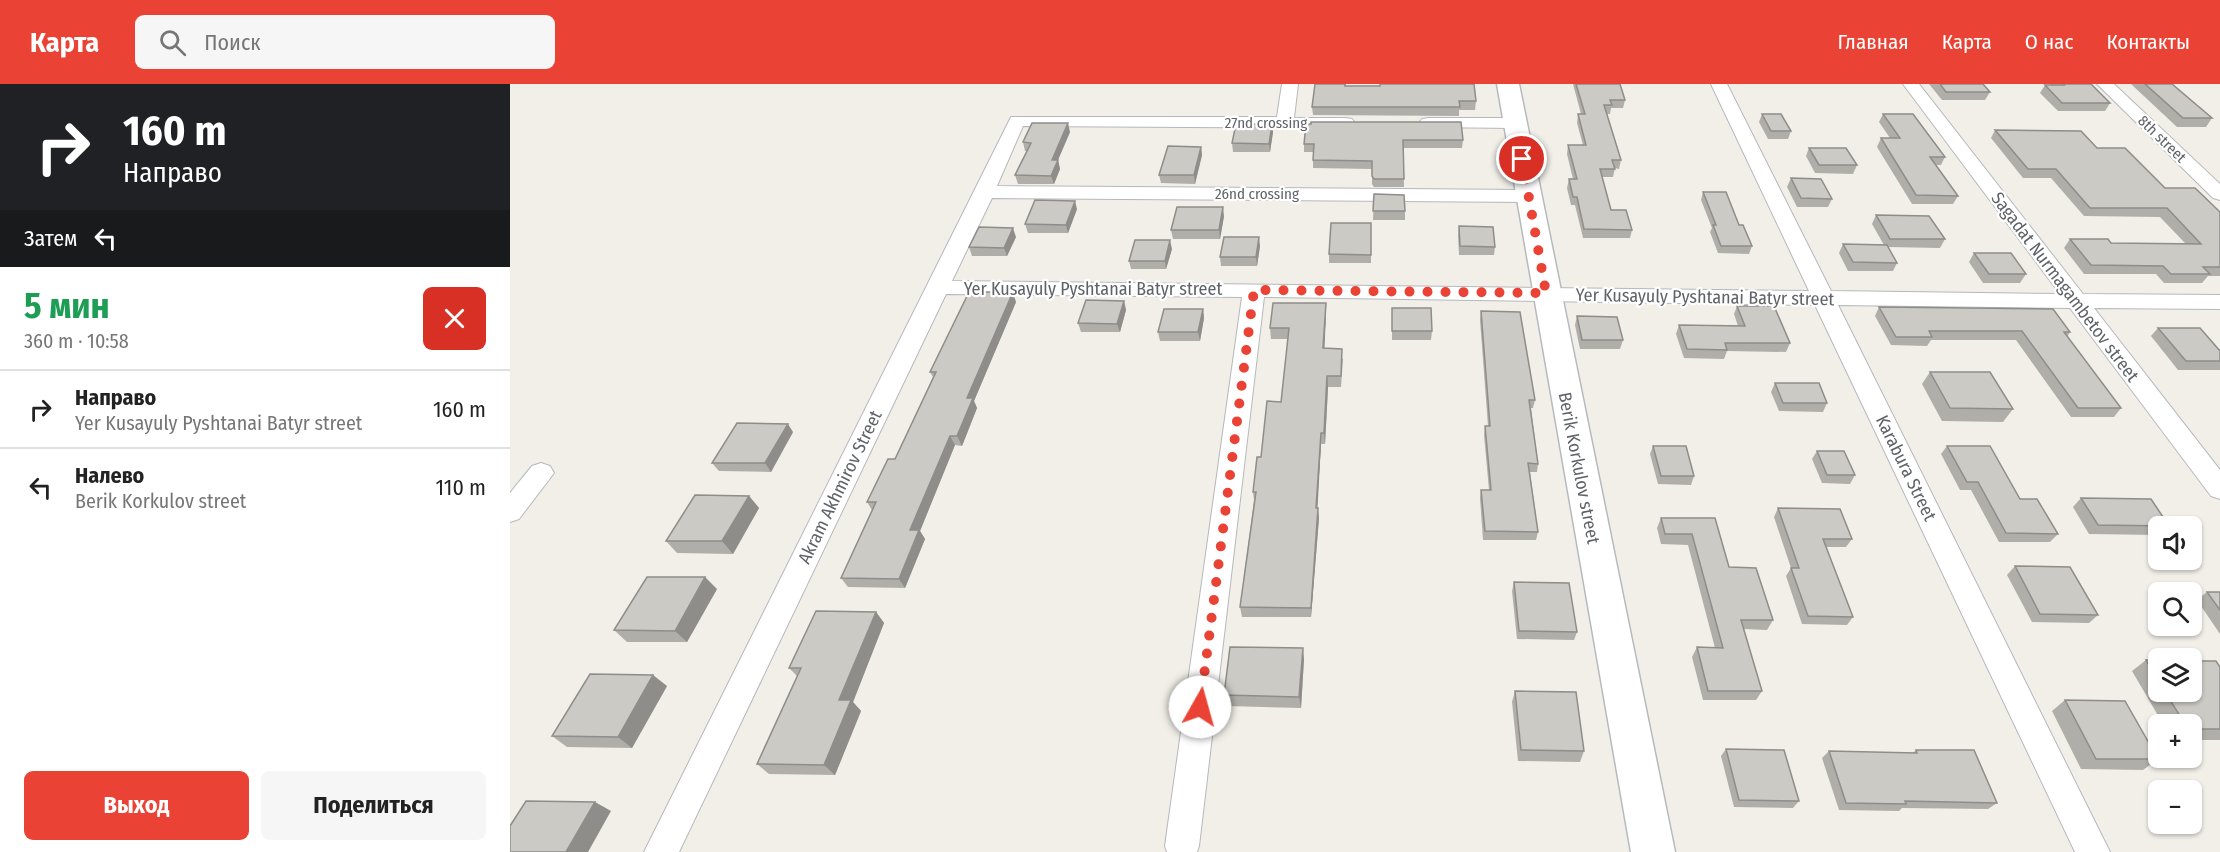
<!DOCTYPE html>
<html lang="ru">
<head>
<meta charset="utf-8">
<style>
	:root { --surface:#fff; --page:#f6f6f6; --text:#222; --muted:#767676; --line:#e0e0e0; --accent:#ea4335 }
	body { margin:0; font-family:"Fira Sans Condensed",sans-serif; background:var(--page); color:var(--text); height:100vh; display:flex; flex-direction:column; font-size:22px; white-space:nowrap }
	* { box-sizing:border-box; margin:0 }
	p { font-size:20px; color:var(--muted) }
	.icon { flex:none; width:33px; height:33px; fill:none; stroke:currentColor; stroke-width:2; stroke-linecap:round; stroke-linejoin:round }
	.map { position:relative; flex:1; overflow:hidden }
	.details { display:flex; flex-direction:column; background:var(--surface); width:510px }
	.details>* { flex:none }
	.banner { background:#202124; color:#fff; overflow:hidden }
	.tools { position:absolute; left:1638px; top:432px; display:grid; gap:12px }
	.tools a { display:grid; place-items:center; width:54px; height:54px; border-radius:9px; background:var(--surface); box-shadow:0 2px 4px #0004; font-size:30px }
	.pin { position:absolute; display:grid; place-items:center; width:51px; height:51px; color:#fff; margin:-26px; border:3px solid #fff; border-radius:50%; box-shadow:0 2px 6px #0007 }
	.me { position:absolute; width:66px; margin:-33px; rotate:7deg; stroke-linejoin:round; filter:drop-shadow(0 0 4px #0008) }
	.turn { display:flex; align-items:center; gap:21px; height:126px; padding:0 24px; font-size:27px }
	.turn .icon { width:78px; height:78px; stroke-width:2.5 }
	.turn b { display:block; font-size:42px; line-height:51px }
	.then { display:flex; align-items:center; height:57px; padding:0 24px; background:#0003; gap:12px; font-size:22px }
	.round { display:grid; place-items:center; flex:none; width:63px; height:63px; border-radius:9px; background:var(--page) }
	.summary { display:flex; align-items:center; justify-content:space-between; height:102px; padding:0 24px }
	h1 { font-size:36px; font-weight:700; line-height:45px; color:#1e9e55 }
	.button { display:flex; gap:12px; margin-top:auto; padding:12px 24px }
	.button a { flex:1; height:69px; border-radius:9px; background:var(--accent); color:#fff; font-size:24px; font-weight:700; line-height:69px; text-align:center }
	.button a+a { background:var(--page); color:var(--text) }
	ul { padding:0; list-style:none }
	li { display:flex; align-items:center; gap:18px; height:78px; padding:0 24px; border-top:2px solid var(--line) }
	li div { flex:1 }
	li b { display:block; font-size:22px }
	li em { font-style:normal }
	header { display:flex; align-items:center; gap:36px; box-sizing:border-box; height:84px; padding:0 30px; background:var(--accent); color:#fff }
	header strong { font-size:28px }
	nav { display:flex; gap:33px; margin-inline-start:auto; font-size:21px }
	.search { width:420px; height:54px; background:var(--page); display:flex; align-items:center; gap:15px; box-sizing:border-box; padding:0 21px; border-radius:9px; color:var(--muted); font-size:22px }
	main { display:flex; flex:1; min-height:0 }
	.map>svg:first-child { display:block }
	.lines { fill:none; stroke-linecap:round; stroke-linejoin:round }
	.street-casing { stroke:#b5b8bc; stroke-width:2 }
	.secondary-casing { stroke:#b6babf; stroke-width:3 }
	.street { fill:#fff; fill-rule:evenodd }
	.secondary { fill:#fff; fill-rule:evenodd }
	.wall { fill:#afaea9 }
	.shaded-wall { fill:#8f8d8a }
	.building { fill:#cccac5; stroke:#8f8d8a; stroke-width:1.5 }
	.route { stroke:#ea4335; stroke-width:10; stroke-dasharray:0 18 }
	.labels { text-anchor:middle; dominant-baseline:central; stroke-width:4.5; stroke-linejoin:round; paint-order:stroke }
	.far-street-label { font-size:15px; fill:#5f6368; stroke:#fff }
	.street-label { font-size:18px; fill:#5f6368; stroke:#fff }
</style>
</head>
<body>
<header>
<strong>Карта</strong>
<div class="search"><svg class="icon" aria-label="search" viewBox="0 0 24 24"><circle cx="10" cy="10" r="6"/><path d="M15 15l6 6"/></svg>Поиск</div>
<nav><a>Главная</a><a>Карта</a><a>О нас</a><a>Контакты</a></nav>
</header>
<main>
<section class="details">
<div class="banner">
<div class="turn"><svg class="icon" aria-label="right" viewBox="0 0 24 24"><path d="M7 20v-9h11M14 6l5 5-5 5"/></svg><div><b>160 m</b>Направо</div></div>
<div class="then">Затем<svg class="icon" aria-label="left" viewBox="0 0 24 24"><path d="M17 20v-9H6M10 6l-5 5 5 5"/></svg></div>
</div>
<div class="summary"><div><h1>5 мин</h1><p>360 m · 10:58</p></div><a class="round" style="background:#d93025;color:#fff"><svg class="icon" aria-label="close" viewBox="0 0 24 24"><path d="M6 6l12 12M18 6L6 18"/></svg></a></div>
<ul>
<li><svg class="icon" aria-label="right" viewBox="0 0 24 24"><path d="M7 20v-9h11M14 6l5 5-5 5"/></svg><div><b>Направо</b><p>Yer Kusayuly Pyshtanai Batyr street</p></div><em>160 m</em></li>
<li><svg class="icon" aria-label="left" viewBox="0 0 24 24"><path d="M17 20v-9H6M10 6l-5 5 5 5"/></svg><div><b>Налево</b><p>Berik Korkulov street</p></div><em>110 m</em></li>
</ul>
<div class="button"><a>Выход</a><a>Поделиться</a></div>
</section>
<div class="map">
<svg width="1710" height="768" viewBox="0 0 1710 768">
	<rect width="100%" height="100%" fill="#f1efe8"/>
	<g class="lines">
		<defs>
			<g id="street">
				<polygon points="772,0 788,0 784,34 836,34 842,35 845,39 842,43 836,44 513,42 487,102 1019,106 1026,108 1029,112 1026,116 1019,118 482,114 442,197 1299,207 1201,0 1217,0 1321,207 1550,210 1393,0 1409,0 1573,210 1710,211 1710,225 1584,224 1710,386 1710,415 1701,412 1560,224 1328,221 1600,768 1565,768 1305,221 754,213 689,762 687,768 657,768 655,762 732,213 436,210 169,768 134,768 501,33 767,33"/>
				<polygon points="1587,0 1604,0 1710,100 1710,116 1703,114"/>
				<polygon points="918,34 1005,34 1011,35 1014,39 1011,43 1005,44 912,43 909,39 912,35"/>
				<polygon points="31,379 40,382 44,389 9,435 0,438 0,409 22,382"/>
			</g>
			<polygon id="secondary" points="987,0 1009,0 1165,768 1121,768"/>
		</defs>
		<use href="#street" class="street-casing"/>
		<use href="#secondary" class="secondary-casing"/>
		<use href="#street" class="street"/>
		<use href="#secondary" class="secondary"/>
	</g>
	<g class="wall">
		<polygon points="805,0 836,0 836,2 966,17 965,26 949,26 949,32 803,31 802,23"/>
		<polygon points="1063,0 1110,0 1115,16 1113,24 1101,24 1100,30 1097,30 1111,76 1109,85 1105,84 1103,93 1092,93 1101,126 1122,146 1120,154 1073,154 1065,121 1061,121 1057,104 1059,95 1063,95 1057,70 1058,61 1073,61 1067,39 1068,30 1071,30"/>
		<polygon points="1419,0 1473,0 1480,8 1475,16 1432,16"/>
		<polygon points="1540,0 1581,0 1600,19 1595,27 1548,27 1530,9 1535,1 1541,1"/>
		<polygon points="1621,0 1662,0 1702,34 1696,43 1667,43"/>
		<polygon points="1252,30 1281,47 1278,55 1258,55 1249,38"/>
		<polygon points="1373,30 1435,73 1431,81 1426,81 1448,112 1443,120 1402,120 1367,63 1371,54 1380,54 1369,38"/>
		<polygon points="762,40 763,48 760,68 723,68 722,59"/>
		<polygon points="796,40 953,56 952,64 893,64 894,103 864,103 862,100 862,85 803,84 803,68 794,68 794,60"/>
		<polygon points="1485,46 1587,64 1655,104 1710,128 1710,192 1698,192 1692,199 1654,199 1646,190 1574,190 1554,164 1560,155 1601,159 1675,159 1650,133 1574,132 1541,94 1513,94 1481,54"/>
		<polygon points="560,48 548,76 550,85 544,100 508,100 505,91 517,67 515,67 513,58"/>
		<polygon points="691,63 692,71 685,100 651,99 649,91"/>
		<polygon points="1299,64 1347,81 1343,90 1305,89 1296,72"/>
		<polygon points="1281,94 1322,115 1318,123 1287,123 1277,103"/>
		<polygon points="1193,108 1229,141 1242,162 1239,170 1208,169 1200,148 1202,144 1191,116"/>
		<polygon points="864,110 895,127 895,136 863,136"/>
		<polygon points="567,125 558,149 518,149 515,140"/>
		<polygon points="1366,131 1435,155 1430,164 1378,163 1387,179 1383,187 1338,187 1329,169 1333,160 1374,161 1362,140"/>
		<polygon points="714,132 710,155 663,155 661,146"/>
		<polygon points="861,139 861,179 819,179 819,170"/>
		<polygon points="949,142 985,163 984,171 949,171 948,151"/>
		<polygon points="506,153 497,172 462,172 459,163"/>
		<polygon points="750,162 747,182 711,182 710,173"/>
		<polygon points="662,165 656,185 621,185 619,177"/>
		<polygon points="1464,169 1516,190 1510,199 1473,199 1459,178"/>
		<polygon points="614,217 616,226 610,248 571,248 568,239"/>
		<polygon points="506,218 464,317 467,324 452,362 445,361 410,447 415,455 395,504 338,503 331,494 362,426 357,418 385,375 423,293 420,288"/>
		<polygon points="816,219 816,230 814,264 833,275 831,303 818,303 815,360 811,360 807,424 809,434 801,533 732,533 730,523 744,416 743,408 751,373 771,318 778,255 761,255 760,244"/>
		<polygon points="1227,222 1280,259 1276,268 1217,267 1214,275 1174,274 1166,250 1169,241 1228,242 1224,230"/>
		<polygon points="1369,223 1560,248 1557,253 1611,324 1604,333 1561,333 1506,256 1421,256 1417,262 1381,261 1365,232"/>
		<polygon points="882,224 922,247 921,256 882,256"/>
		<polygon points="693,225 694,234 690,257 650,257 648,248"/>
		<polygon points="971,227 1025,316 1023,324 1021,324 1028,380 1027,388 1020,388 1028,448 1026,456 973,456 970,414 971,406 979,406 974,351 975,342 978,342 970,236"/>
		<polygon points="1067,232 1113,256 1110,265 1070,265 1065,241"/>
		<polygon points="1648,244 1710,267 1710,286 1668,286 1641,252"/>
		<polygon points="1420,288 1503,325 1493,338 1432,337 1412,300"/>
		<polygon points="1265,299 1317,319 1313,328 1269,327 1261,308"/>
		<polygon points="283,348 261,388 209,387 202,379"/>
		<polygon points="1143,362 1184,392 1181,401 1148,400 1140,370"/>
		<polygon points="1437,362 1548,450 1540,458 1489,458 1461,406 1450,406 1431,370"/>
		<polygon points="1307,367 1345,391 1340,400 1312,399 1302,375"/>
		<polygon points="239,412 249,424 223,470 167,469 156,457"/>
		<polygon points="1571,414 1648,442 1648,451 1579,450 1563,423"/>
		<polygon points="1268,424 1342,455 1336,463 1316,463 1343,533 1337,541 1292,540 1276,492 1281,484 1264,433"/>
		<polygon points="1151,434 1205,434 1219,483 1263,536 1257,546 1234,545 1252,607 1246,616 1193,616 1182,573 1187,563 1205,564 1178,461 1151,460 1147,444"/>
		<polygon points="1505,482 1588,531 1579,539 1522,538 1497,491"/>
		<polygon points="1004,498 1067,548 1064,556 1007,555 1002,507"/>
		<polygon points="207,505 177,558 117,558 104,546"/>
		<polygon points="1697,508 1710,508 1710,550 1687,516"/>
		<polygon points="366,528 374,539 343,618 351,627 325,691 259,690 247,680 287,592 279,584"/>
		<polygon points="794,575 791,624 716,622 714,611"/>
		<polygon points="1636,576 1648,576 1648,608 1682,608 1710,583 1710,656 1682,656 1682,640 1653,640 1622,587"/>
		<polygon points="157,602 122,664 57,663 42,652"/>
		<polygon points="1005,607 1074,667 1070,678 1008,677 1002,618"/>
		<polygon points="1555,616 1648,675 1633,686 1571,685 1542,627"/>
		<polygon points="1216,665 1289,717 1283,724 1224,723 1211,672"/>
		<polygon points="1406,666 1487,719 1478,725 1392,724 1389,727 1329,726 1312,674 1319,667 1403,669"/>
	</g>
	<g class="shaded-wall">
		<polygon points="558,39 560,48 544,85 542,76"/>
		<polygon points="762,40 763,48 760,68 759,60"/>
		<polygon points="691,63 692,71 685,100 684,91"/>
		<polygon points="548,76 550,85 544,100 541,92"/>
		<polygon points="565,117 567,125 558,149 556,141"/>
		<polygon points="713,123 714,132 710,155 709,146"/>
		<polygon points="503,144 506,153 497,172 494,164"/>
		<polygon points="749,153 750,162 747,182 746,173"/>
		<polygon points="660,156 662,165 656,185 655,177"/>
		<polygon points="503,208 506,218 464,317 467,324 452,362 447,352 457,314"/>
		<polygon points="614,217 616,226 610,248 607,240"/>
		<polygon points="816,219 816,230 814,275 813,264"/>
		<polygon points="693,225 694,234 690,257 688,248"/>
		<polygon points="817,292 818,303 815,360 814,349"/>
		<polygon points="278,340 283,348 261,388 255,379"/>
		<polygon points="811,349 811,360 807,434 806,424"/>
		<polygon points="440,352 445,361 410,447 415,455 395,504 389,495 400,446"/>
		<polygon points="239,412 249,424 223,470 212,457"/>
		<polygon points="808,424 809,434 801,533 801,524"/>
		<polygon points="195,493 207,505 177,558 165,547"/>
		<polygon points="366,528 374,539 343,618 351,627 325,691 314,681 329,616"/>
		<polygon points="793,564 794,575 791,624 789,613"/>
		<polygon points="143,591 157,602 122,664 108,653"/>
		<polygon points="85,718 101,727 78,768 56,768"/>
	</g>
	<g class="building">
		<polygon points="805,0 835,0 835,2 870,2 870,0 964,0 966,17 949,17 950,23 802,23"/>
		<polygon points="1066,0 1110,0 1115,16 1100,16 1102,21 1094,21 1111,76 1102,76 1105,85 1090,85 1101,126 1116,126 1122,146 1074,145 1067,113 1063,113 1059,95 1067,95 1058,61 1076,61 1068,30 1075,30"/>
		<polygon points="1430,0 1473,0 1480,8 1436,8"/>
		<polygon points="1553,0 1581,0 1600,19 1552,19 1535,1 1554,1"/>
		<polygon points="1635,0 1662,0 1702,34 1673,34"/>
		<polygon points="1252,30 1271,30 1281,47 1261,47"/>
		<polygon points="1373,30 1403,30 1435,73 1420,73 1448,112 1406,111 1371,54 1390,54"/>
		<polygon points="801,38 951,38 953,56 893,56 894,95 864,95 862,92 862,77 803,76 804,60 794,60 796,40 801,40"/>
		<polygon points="522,39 558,39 542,76 548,76 541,92 505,91 521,59 513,58"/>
		<polygon points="726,40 762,40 759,60 722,59"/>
		<polygon points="1485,46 1571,47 1587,64 1615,64 1655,104 1685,104 1710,128 1710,183 1693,183 1700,190 1661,190 1653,182 1581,181 1560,155 1598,155 1601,159 1691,160 1657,124 1580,124 1546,85 1518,85"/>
		<polygon points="658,62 691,63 684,91 649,91"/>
		<polygon points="1299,64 1336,64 1347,81 1309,81"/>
		<polygon points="1281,94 1311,95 1322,115 1291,114"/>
		<polygon points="1193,108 1216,108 1229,141 1233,141 1242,162 1211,162 1203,141 1206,141"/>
		<polygon points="864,110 894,111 895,127 863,127"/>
		<polygon points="525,116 565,117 556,141 515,140"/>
		<polygon points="667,123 713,123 709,146 661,146"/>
		<polygon points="1366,131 1419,132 1435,155 1380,155"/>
		<polygon points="821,139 861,139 861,171 819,170"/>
		<polygon points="949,142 983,143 985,163 950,162"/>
		<polygon points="469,143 503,144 494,164 459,163"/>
		<polygon points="714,153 749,153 746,173 710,173"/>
		<polygon points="625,156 660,156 655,177 619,177"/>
		<polygon points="1333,160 1377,161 1387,179 1343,178"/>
		<polygon points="1464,169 1501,169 1516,190 1479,190"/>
		<polygon points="459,208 503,208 457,314 463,314 447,352 440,352 400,446 409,446 389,495 331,494 366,418 357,418 378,375 385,375 426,288 420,288"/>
		<polygon points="576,216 614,217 607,240 568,239"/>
		<polygon points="763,219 816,219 813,264 832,265 831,292 817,292 814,349 811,349 806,424 808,424 801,524 730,523 746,408 743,408 747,373 751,373 757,317 771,318 779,244 760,244"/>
		<polygon points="1227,222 1264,222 1280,259 1215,259 1217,266 1177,265 1169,241 1235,242"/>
		<polygon points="1369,223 1543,225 1560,248 1554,248 1611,324 1568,324 1512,247 1419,247 1422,253 1386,253"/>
		<polygon points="882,224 921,224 922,247 882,247"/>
		<polygon points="654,225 693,225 688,248 648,248"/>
		<polygon points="971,227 1010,228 1025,316 1019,316 1028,380 1018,379 1028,448 975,447 971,406 981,406 975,342 980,342"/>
		<polygon points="1067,232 1107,233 1113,256 1072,256"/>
		<polygon points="1648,244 1690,244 1710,267 1710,277 1676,277"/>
		<polygon points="1420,288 1480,288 1503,325 1440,324"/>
		<polygon points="1265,299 1309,299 1317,319 1273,319"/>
		<polygon points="227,339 278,340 255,379 202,379"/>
		<polygon points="1143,362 1176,362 1184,392 1151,392"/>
		<polygon points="1437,362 1480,362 1510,415 1527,415 1548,450 1496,449 1468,398 1457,398"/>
		<polygon points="1307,367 1334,367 1345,391 1317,391"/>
		<polygon points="185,411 239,412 212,457 156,457"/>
		<polygon points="1571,414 1641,415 1659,442 1588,441"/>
		<polygon points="1268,424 1330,425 1342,455 1313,455 1343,533 1298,532 1281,484 1289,484"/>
		<polygon points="1151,434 1205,434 1219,483 1246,484 1263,536 1231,536 1252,607 1198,607 1187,563 1213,564 1182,450 1155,450"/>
		<polygon points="1505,482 1560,483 1588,531 1530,530"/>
		<polygon points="137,493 195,493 165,547 104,546"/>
		<polygon points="1004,498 1059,499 1067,548 1009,547"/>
		<polygon points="1697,508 1710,508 1710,526"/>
		<polygon points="306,527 366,528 329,616 341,616 314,681 247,680 291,584 279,584"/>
		<polygon points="720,563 793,564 789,613 714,611"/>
		<polygon points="1636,576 1648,576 1648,597"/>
		<polygon points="1682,577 1706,577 1710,583 1710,645 1682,645 1682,640 1675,640 1655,608 1682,608"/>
		<polygon points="80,590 143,591 108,653 42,652"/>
		<polygon points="1005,607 1066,608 1074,667 1011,666"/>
		<polygon points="1555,616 1615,617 1648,675 1586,675"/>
		<polygon points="1216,665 1274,666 1289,717 1229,716"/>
		<polygon points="1406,666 1464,666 1487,719 1395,717 1396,720 1336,719 1319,667 1407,669"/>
		<polygon points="16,717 85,718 56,768 0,768 0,742"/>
	</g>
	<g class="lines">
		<polyline class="route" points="690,623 744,206 1036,209 1012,75"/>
	</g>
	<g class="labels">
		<g class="far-street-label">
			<text x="756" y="39">27nd crossing</text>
			<text transform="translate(1652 55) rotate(44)">8th street</text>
			<text x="747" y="110">26nd crossing</text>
		</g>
		<g class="street-label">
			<text transform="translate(1555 203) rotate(53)">Sagadat Nurmagambetov street</text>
			<text x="583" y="205">Yer Kusayuly Pyshtanai Batyr street</text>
			<text transform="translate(1195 213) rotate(1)">Yer Kusayuly Pyshtanai Batyr street</text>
			<text transform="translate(1069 384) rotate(79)">Berik Korkulov street</text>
			<text transform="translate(1396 384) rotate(64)">Karabura Street</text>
			<text transform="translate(330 403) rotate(-64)">Akram Akhmirov Street</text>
		</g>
	</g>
</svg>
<div class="tools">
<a><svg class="icon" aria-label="sound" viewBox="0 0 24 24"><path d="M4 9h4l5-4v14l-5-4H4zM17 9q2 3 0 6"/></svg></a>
<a><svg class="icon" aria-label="search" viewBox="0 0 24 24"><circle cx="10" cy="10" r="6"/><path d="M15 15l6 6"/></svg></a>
<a><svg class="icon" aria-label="layers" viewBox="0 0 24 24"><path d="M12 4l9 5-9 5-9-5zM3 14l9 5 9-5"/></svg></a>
<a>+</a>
<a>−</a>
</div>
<div class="pin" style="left:1012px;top:75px;background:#d93025"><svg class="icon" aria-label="arrive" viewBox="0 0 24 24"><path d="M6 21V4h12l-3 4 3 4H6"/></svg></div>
<svg class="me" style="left:690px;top:623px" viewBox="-20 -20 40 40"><circle r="19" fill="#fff"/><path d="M0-13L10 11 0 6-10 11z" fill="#ea4335"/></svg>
</div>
</main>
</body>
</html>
